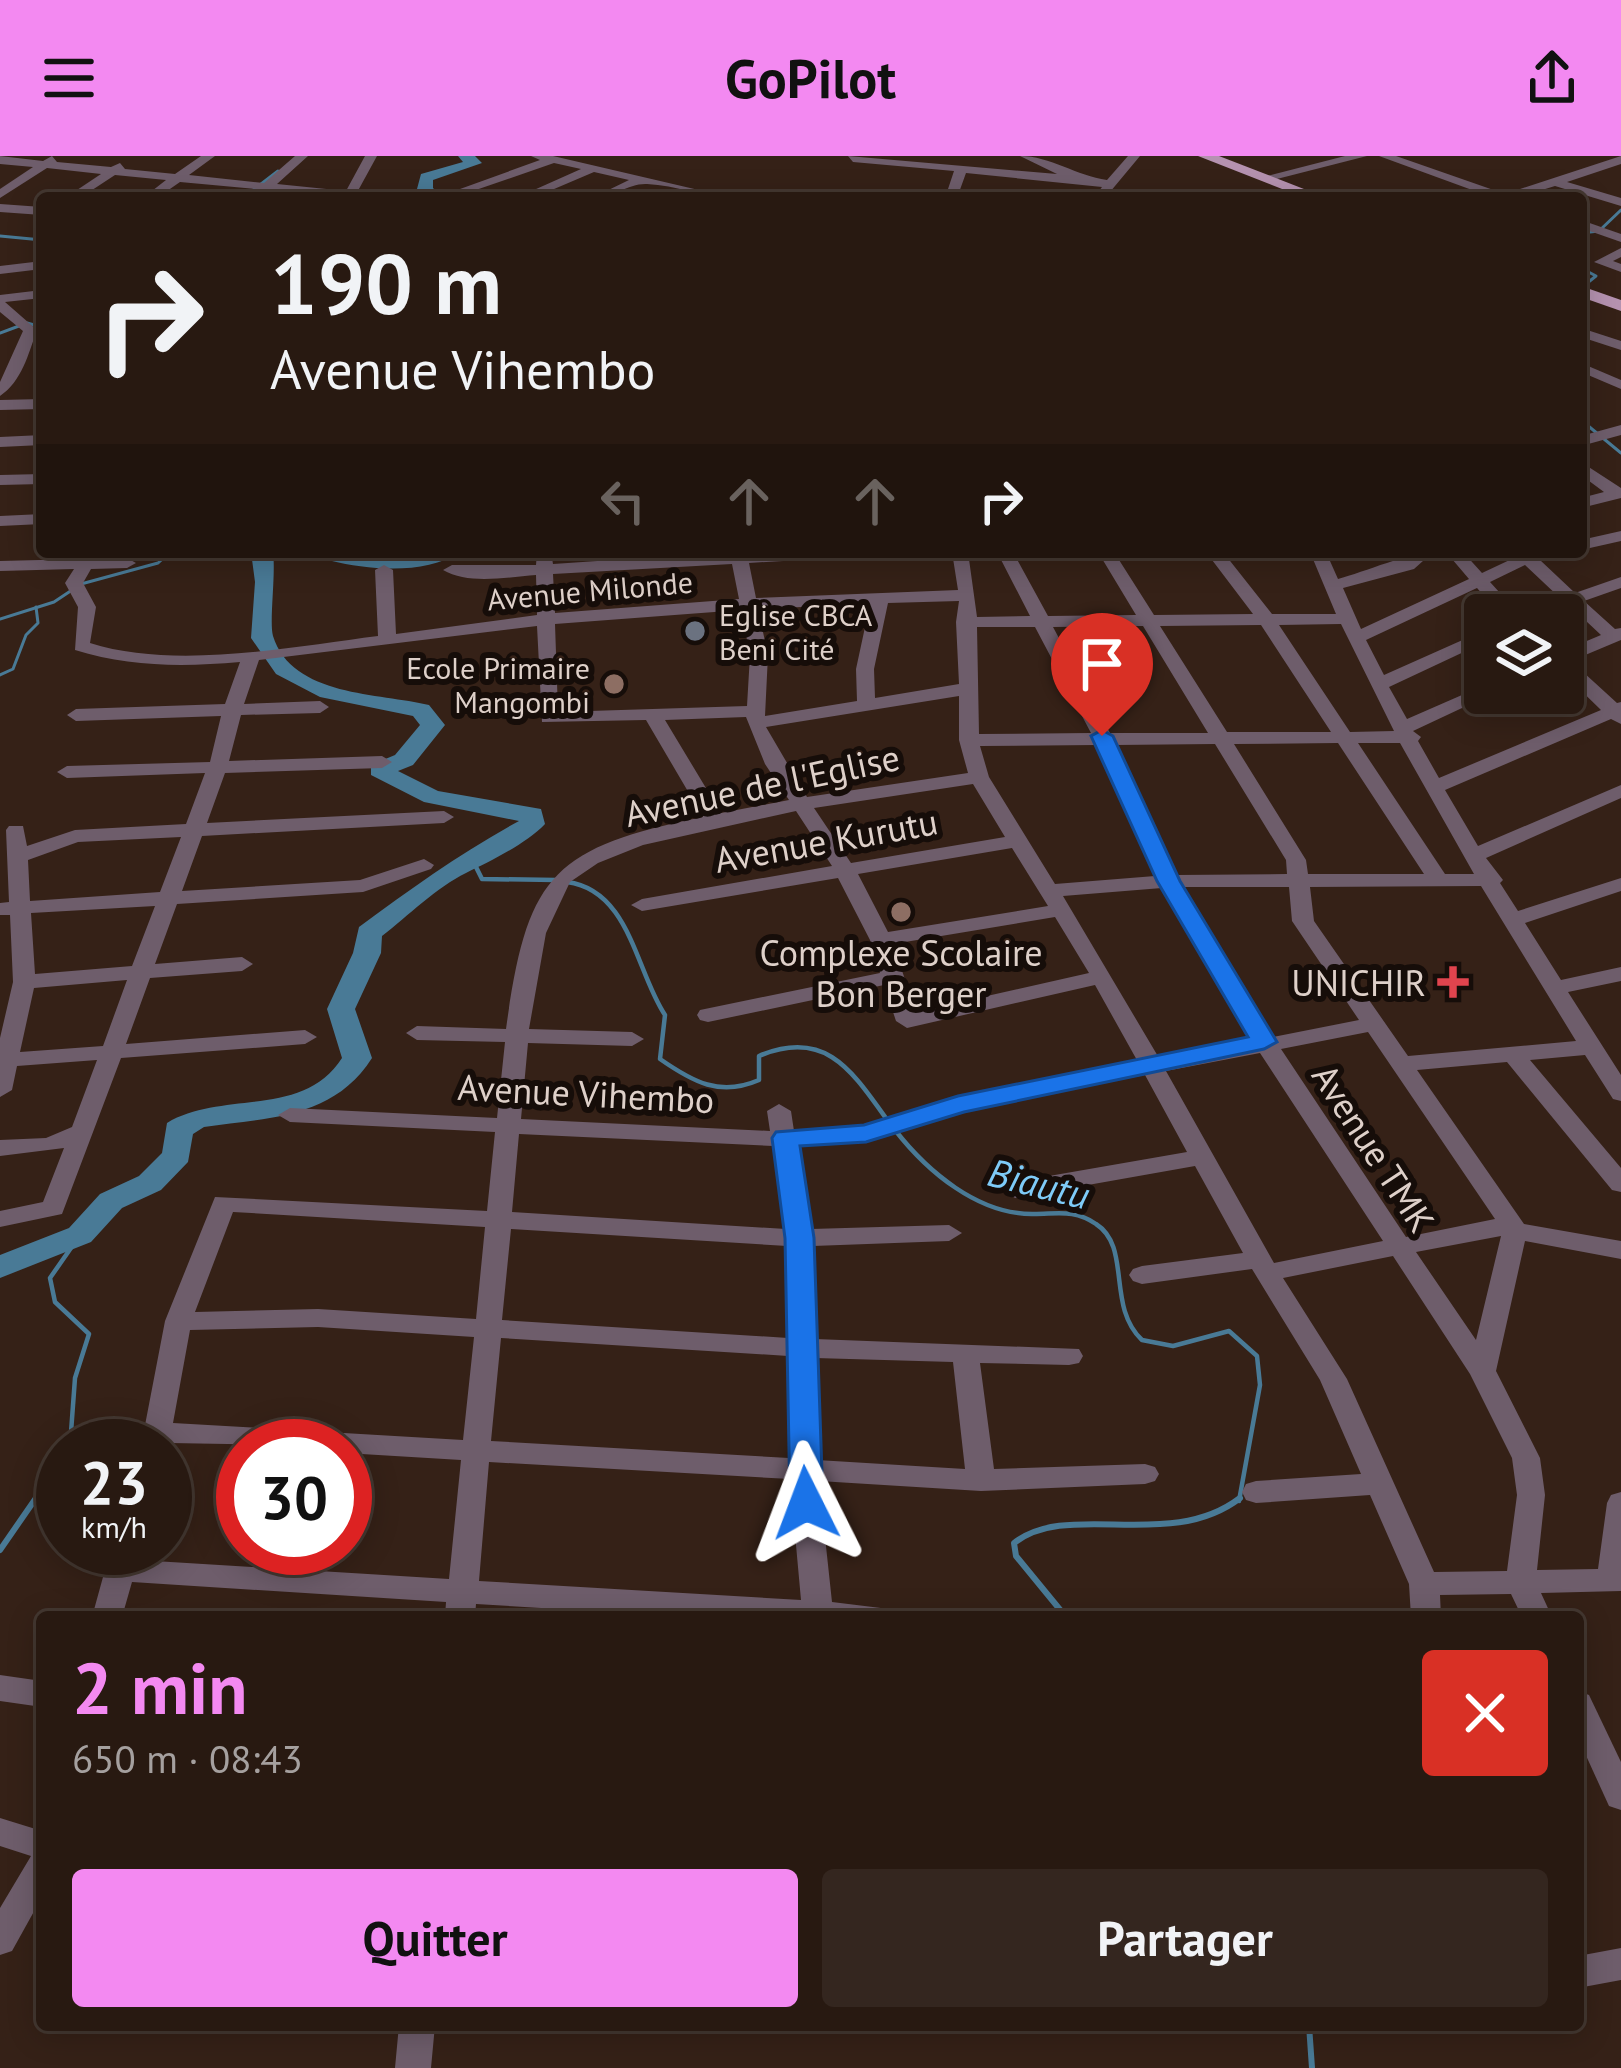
<!DOCTYPE html>
<html lang="fr">
<head>
<meta charset="utf-8">
<style>
	:root { --surface:#281911; --page:#34261f; --text:#f1f3f6; --muted:#a5a09f; --line:#443831; --accent:#f389f1 }
	body { margin:0; font-family:"PT Sans",sans-serif; background:var(--page); color:var(--text); height:100vh; display:flex; flex-direction:column; font-size:45px; white-space:nowrap }
	* { box-sizing:border-box; margin:0 }
	p { font-size:39px; color:var(--muted) }
	.icon { flex:none; width:66px; height:66px; fill:none; stroke:currentColor; stroke-width:2; stroke-linecap:round; stroke-linejoin:round }
	.map { position:relative; flex:1; overflow:hidden }
	.drawer { position:absolute; left:36px; top:1455px; width:1548px; height:420px; display:flex; flex-direction:column; background:var(--surface); border-radius:12px; box-shadow:0 6px 30px #0003,0 0 0 3px var(--line) }
	.drawer>* { flex:none }
	.guide { position:absolute; left:36px; top:36px; width:1551px; height:366px; border-radius:12px; box-shadow:0 6px 30px #0003,0 0 0 3px var(--line); background:#281911; color:var(--text); overflow:hidden }
	.fabs { position:absolute; left:1464px; top:438px; display:grid; gap:24px }
	.fabs a { display:grid; place-items:center; width:120px; height:120px; border-radius:12px; background:var(--surface); box-shadow:0 6px 30px #0003,0 0 0 3px var(--line); font-size:60px }
	.speed { position:absolute; left:36px; top:1263px; display:flex; gap:24px; font-size:60px; font-weight:700; text-align:center }
	.speed>* { display:grid; place-content:center; width:156px; height:156px; border-radius:50%; background:var(--surface); box-shadow:0 6px 30px #0003,0 0 0 3px var(--line); line-height:1 }
	.speed small { font-size:30px; font-weight:400 }
	.speed .limit { border:18px solid #d22; background:#fff; color:#111 }
	.pin { position:absolute; display:grid; place-items:center; width:102px; height:102px; color:#fff; margin:-123px -51px; border-radius:50% 50% 50% 0; rotate:-45deg; box-shadow:0 0 12px #0007 }
	.pin .icon { rotate:45deg }
	.me { position:absolute; width:132px; margin:-66px; rotate:357deg; stroke-linejoin:round; filter:drop-shadow(0 0 9px #0008) }
	.turn { display:flex; align-items:center; gap:42px; height:252px; padding:0 36px; font-size:54px }
	.turn .icon { width:156px; height:156px; stroke-width:2.5 }
	.turn b { display:block; font-size:84px; line-height:102px }
	.lanes { display:flex; align-items:center; height:114px; padding:0 36px; background:#0003; justify-content:center; gap:60px; direction:ltr }
	.lanes .off { opacity:.35 }
	.round { display:grid; place-items:center; flex:none; width:126px; height:126px; border-radius:12px; background:var(--page) }
	.head { display:flex; align-items:center; justify-content:space-between; height:204px; padding:0 36px }
	h1 { font-size:72px; font-weight:600; line-height:90px; color:var(--accent) }
	.button { display:flex; gap:24px; margin-top:auto; padding:24px 36px }
	.button a { flex:1; height:138px; border-radius:12px; background:var(--accent); color:#111; font-size:48px; font-weight:600; line-height:138px; text-align:center }
	.button a+a { background:var(--page); color:var(--text) }
	header { display:flex; justify-content:space-between; align-items:center; height:156px; padding:0 36px; background:var(--accent); color:#111; font-size:54px; font-weight:600 }
	.map>svg:first-child { display:block }
	.lines { fill:none; stroke-linecap:round; stroke-linejoin:round }
	.stream-far2 { stroke:#497a96; stroke-width:3 }
	.stream-far1 { stroke:#497a96; stroke-width:4.5 }
	.stream { stroke:#497a96; stroke-width:6 }
	.river { fill:#497a96; fill-rule:evenodd }
	.minor { fill:#6e5d6b; fill-rule:evenodd }
	.major { fill:#b592b0; fill-rule:evenodd }
	.route { fill:#1a73e8; stroke:#114b97; stroke-width:3 }
	.worship-dot { fill:#6b7280; stroke:#160d09; stroke-width:4.5 }
	.education-dot { fill:#8d6e63; stroke:#160d09; stroke-width:4.5 }
	.health-dot { fill:#e0444e; stroke:#160d09; stroke-width:4.5 }
	.labels { text-anchor:middle; dominant-baseline:central; stroke-width:12; stroke-linejoin:round; paint-order:stroke }
	.far-street-label { font-size:30px; fill:#ded0c9; stroke:#160d09 }
	.far-poi-label { font-size:30px; fill:#ded0c9; stroke:#160d09; text-anchor:start }
	.street-label { font-size:36px; fill:#ded0c9; stroke:#160d09 }
	.poi-label { font-size:36px; fill:#ded0c9; stroke:#160d09 }
	.water-label { font-size:39px; font-style:italic; fill:#7ecbf8; stroke:#160d09 }
</style>
</head>
<body>
<header><svg class="icon" aria-label="menu" viewBox="0 0 24 24"><path d="M4 6h16M4 12h16M4 18h16"/></svg>GoPilot<svg class="icon" aria-label="share" viewBox="0 0 24 24"><path d="M12 15V3M7 8l5-5 5 5M5 13v7h14v-7"/></svg></header>
<div class="map">
<svg width="1621" height="1912" viewBox="0 0 1621 1912">
	<rect width="100%" height="100%" fill="#352117"/>
	<g class="lines">
		<g class="stream-far2">
			<polyline points="215,42 252,35 278,15"/>
			<polyline points="1581,77 1599,75 1621,54"/>
			<polyline points="0,80 42,84"/>
			<polyline points="1581,112 1596,120 1581,132"/>
			<polyline points="0,177 27,167 42,171"/>
			<polyline points="1581,264 1621,297"/>
			<polyline points="81,428 158,407 170,396"/>
			<polyline points="0,463 54,446 72,434"/>
			<polyline points="0,519 13,513 26,479 38,467 36,451"/>
		</g>
		<g class="stream-far1">
			<polyline points="474,707 482,723 556,724"/>
			<path d="M567,726c63,8 69,90 98,133l-5,44c33,23 60,38 99,21v-24c67,-28 93,15 129,65"/>
			<path d="M895,974c32,41 83,85 139,84 24,0 40,-5 62,10 36,23 10,82 46,116l31,6 56,-15 28,25 3,29 -21,116"/>
			<polyline points="70,1290 75,1222 89,1178 55,1146 50,1122 80,1079"/>
			<polyline points="34,1345 63,1304"/>
		</g>
		<g class="stream">
			<polyline points="0,1394 36,1342"/>
			<path d="M1066,1461l-50,-61 -2,-13c54,-43 156,9 226,-45"/>
			<polyline points="1309,1869 1312,1912"/>
		</g>
		<g class="river">
			<polygon points="458,0 475,0 482,7 433,24 433,32 443,42 426,42 417,33 421,18 463,6"/>
			<path d="M251,396h22c3,22 -4,70 0,84 19,61 107,57 156,69l16,20 -32,40 -15,6 40,20 103,18 4,15c-19,20 -56,38 -79,49 -29,14 -58,43 -84,63l-1,17 -26,56 17,49c-38,60 -103,60 -168,69l-11,7 -5,28 -27,28 -39,18 -31,34 -91,36v-23l69,-27 31,-34 39,-18 23,-23 5,-30c55,-33 136,-4 175,-65l-15,-49 26,-56 6,-26c53,-39 103,-75 160,-106l-95,-19 -53,-27v-10l24,-10 25,-30 -7,-9 -93,-19 -44,-23 -25,-36 4,-56z"/>
			<path d="M329,396h130c-31,23 -91,18 -127,9z"/>
		</g>
		<g class="minor">
			<polygon points="0,0 43,5 52,0 57,6 111,11 120,7 125,13 175,18 201,0 215,0 189,19 264,27 295,0 308,0 277,28 346,35 365,0 377,0 354,42 180,26 157,42 143,42 166,24 115,19 80,42 65,42 101,18 47,12 0,42 0,33 33,11 0,8"/>
			<path d="M531,0h22l180,42c-30,0 -57,-13 -86,-14 -18,-1 -35,14 -55,14l37,-18 -35,-8 -61,26h-17l65,-29 -27,-6 -84,29 -10,-3 80,-29z"/>
			<path d="M848,0l209,18 -37,-18c30,0 57,20 87,24l21,-24h12l-35,42 -9,-3 6,-8 -136,-14 -9,25h-12l9,-27 -101,-9z"/>
			<polygon points="1345,0 1367,0 1265,26 1259,22"/>
			<polygon points="1379,0 1396,0 1505,38 1621,0 1621,8 1567,26 1621,42 1621,50 1555,30 1516,42 1494,42"/>
			<polygon points="879,33 926,38 932,42 875,40"/>
			<polygon points="0,48 42,51 42,59 0,56"/>
			<polygon points="1581,64 1621,78 1621,86 1581,72"/>
			<polygon points="1621,92 1621,101 1613,105 1621,108 1621,116 1594,106"/>
			<polygon points="42,105 42,113 0,118 0,110"/>
			<path d="M42,134v8l-37,4 32,28c-9,25 -15,51 -37,66v-14l23,-51 -23,-19v-17z"/>
			<polygon points="1581,172 1621,185 1621,194 1581,181"/>
			<polygon points="1581,207 1621,224 1621,233 1581,216"/>
			<polygon points="42,243 42,253 0,254 0,244"/>
			<polygon points="1621,269 1621,279 1581,290 1581,280"/>
			<polygon points="42,279 42,289 0,291 0,281"/>
			<polygon points="1581,306 1621,332 1621,342 1581,352 1581,342 1604,336 1581,319"/>
			<polygon points="42,318 42,328 0,329 0,319"/>
			<polygon points="42,358 42,368 0,370 0,360"/>
			<polygon points="1621,375 1621,385 1581,394 1581,384"/>
			<path d="M85,396h16l-4,7 30,-1 9,5 -9,5 -36,1 -8,14 13,24 -6,36c85,27 201,4 288,-7l-3,-66 9,-5 9,5 3,64 141,-19 -1,-40c-28,2 -68,10 -93,-5l9,-5h84l1,-13h14l2,12 177,-12h129l-8,5 -102,6 7,35 202,-8 -6,-38h16l9,65 53,-1 -33,-64h16l35,64 88,-1 -38,-63h16l40,63 99,-1 -47,-62h17l49,62h64l-26,-62h16l12,27c26,-7 73,-27 95,-27l-19,17 -71,19 18,41 108,-50 -23,-27h17l19,21 34,-16 -3,-5h47l-20,8 35,33 46,-16v11l-37,13 31,28 6,-1v12l-50,21 46,42 4,-1v22l-10,-5 -166,71 33,56 143,-61v13l-135,60 17,22 -3,3 18,28 103,-33v13l-96,32 36,57 60,-13v14l-53,11 53,83v26l-8,-2 -28,-44 -55,5 91,108v24l-9,-2 -105,-128 -90,8 107,154 97,17v18l-96,-18 -29,130 44,87 5,37 -8,75 61,-1 9,-66 4,-8 10,-3v99l-80,2 11,24h-30l-11,-23 -71,1 1,22h-30l-2,-33 -39,-89 -114,8 -10,-3 -4,-8 4,-8 10,-3 105,-7 -41,-94 -68,-111 -110,15 -9,-3 -4,-6 4,-6 9,-3 101,-13 -48,-87 -180,32 -12,-8 12,-8 172,-30 -42,-77 -183,36 -97,30 -68,5 14,83 138,-4 13,8 -13,8 -136,5 2,93 264,10 4,7 -4,7 -10,2 -89,-2 14,106 151,-5 10,3 4,7 -4,7 -10,3 -164,7 -162,-10 13,121 57,7 4,8h-204l-213,-13 -1,13h-30l1,-15 -314,-20 -10,35h-30l19,-69h30l-3,12 311,19 12,-119 -116,-7v-7l-175,-3 -5,10v-7h-24l24,-125 50,-124 272,14 8,-79 -205,-10 -12,-7 12,-7 207,10 8,-76 -88,-2 -11,-7 11,-7 89,3c21,-153 45,-181 197,-212l-57,-97 -104,2 -5,-96 -278,34 -15,44 76,-3 9,6 -9,6 -79,2 -12,46 153,-5 10,6 -10,6 -157,5 -18,50 237,-12 10,6 -10,6 -242,13 -20,55 178,-11 64,-21 10,6 -3,4 -68,23 -186,12 -22,60 87,-7 11,7 -11,7 -92,7 -24,66 179,-14 12,7 -12,7 -184,14 -59,156 -62,13v-16l43,-9 21,-54 -64,8v-16l46,-2 26,-11 25,-67 -80,6 -5,24 -12,7v-59l13,-56 -3,-67h-10v-12l9,-1 -3,-72 3,-4h14l4,20 48,-16 111,-6 19,-51 -138,5 -10,-6 10,-6 143,-4 11,-46 -145,5 -9,-6 9,-6 149,-5 15,-42c-57,5 -111,5 -165,-12l3,-43 -13,-24 9,-14 -74,2v-10l80,-2zM732,408l7,35 -184,14 -2,-39zM1525,409l35,33 -40,17h26l24,-9 31,29 -38,16v22l38,37 -162,68 -21,-37 3,-4 -8,-6 81,-38h-9v-7l-7,2 -71,31 -18,-32 96,-45v-12l-101,45 -18,-35 111,-52 24,27h19l-30,-33zM959,445l-3,21 3,62 -84,14 -1,-29 14,-66zM870,448l-14,65 1,32 -92,15 3,-61 -10,-46zM741,454l9,45 -3,51 -189,6 -3,-88zM1341,468l53,107 -44,1 -71,-107zM1261,469l70,107h-104l-67,-106zM1143,470l65,107h-98l-57,-106zM977,471h58l56,106 -112,1zM959,540v44l9,33 -161,24 -41,-70zM746,561l19,47 24,36 -68,13 -56,-93zM1338,587l86,131h-116l-2,-14 -72,-116zM1358,587h42l74,131h-29zM1215,588l71,116 1,14 -111,1 -60,-130zM1096,589l59,131 -100,8 -66,-107 -9,-31zM973,628l32,53 -154,26 -37,-55zM796,655l36,55 -190,33 -11,6 11,6 196,-33 32,62 10,33 -180,37 -3,5 3,5 8,2 176,-37 12,36 11,7 188,-43 43,77 -180,35 -95,29 -69,5 -3,-20 -12,-7 -12,7 3,20 -249,-12 7,-76 104,3 12,-7 -12,-7 -103,-3 17,-96 24,-51 28,-19 45,-18zM181,681l-21,55 -130,9 -2,-41 50,-18zM1012,692l36,58 -160,26 -30,-58zM1481,730l95,155 -168,15 -94,-135 -4,-34zM1182,731h107l3,34 67,99 -86,17zM1162,732l90,153 -93,17 -96,-162zM155,750l-23,60 -97,8 -4,-61zM1055,761l34,56 -173,39 -23,-68zM127,824l-24,66 -83,6 14,-64zM1368,876l127,187 -89,18 -125,-188zM1260,897l123,188 -109,22 -108,-192zM519,978l254,12 13,83 -274,-17zM233,1056l252,15 -9,92 -158,-10 -123,3zM511,1073l276,17 1,92 -286,-18zM1501,1080l-25,104 -60,-88zM1393,1100l77,118 42,84 5,37 -10,76 -73,1 -87,-193 -64,-101zM318,1171l156,10 -11,103 -290,-17 17,-93zM501,1182l287,18 1,102 -298,-17zM815,1202l138,4 12,107 -148,-9zM489,1306l301,17 11,121 -322,-19z"/>
			<polygon points="0,1519 42,1525 42,1551 0,1545"/>
			<polygon points="1578,1535 1589,1539 1621,1606 1621,1654 1609,1650 1578,1582"/>
			<polygon points="0,1662 42,1675 42,1741 12,1795 0,1799 0,1752 31,1700 0,1690"/>
			<polygon points="1621,1792 1621,1824 1578,1832 1578,1800"/>
			<polygon points="399,1869 435,1869 431,1912 395,1912"/>
		</g>
		<g class="major">
			<polygon points="1198,0 1219,0 1327,42 1305,42"/>
			<polygon points="1581,130 1621,144 1621,155 1581,141"/>
		</g>
	</g>
	<polygon class="route" points="1102,574 1113,580 1180,725 1277,886 1264,893 964,956 866,986 800,990 814,1082 823,1347 806,1360 795,1356 790,1347 785,1082 772,982 776,976 864,969 958,940 1248,881 1157,725 1091,580"/>
	<circle class="worship-dot" cx="695" cy="475" r="12"/>
	<g class="education-dot">
		<circle cx="614" cy="528" r="12"/>
		<circle cx="901" cy="756" r="12"/>
	</g>
	<path class="health-dot" d="M1447 808h12v12h12v12h-12v12h-12v-12h-12v-12h12z"/>
	<g class="labels">
		<g class="far-street-label">
			<text transform="translate(590 434) rotate(-5)">Avenue Milonde</text>
		</g>
		<g class="far-poi-label">
			<text x="719" y="458">Eglise CBCA<tspan x="719" dy="34">Beni Cité</tspan></text>
			<text x="590" y="511" text-anchor="end">Ecole Primaire<tspan x="590" dy="34">Mangombi</tspan></text>
		</g>
		<g class="street-label">
			<text transform="translate(762 629) rotate(-12)">Avenue de l'Eglise</text>
			<text transform="translate(826 684) rotate(-10)">Avenue Kurutu</text>
			<text transform="translate(586 937) rotate(3)">Avenue Vihembo</text>
			<text transform="translate(1374 992) rotate(57)">Avenue TMK</text>
		</g>
		<g class="poi-label">
			<text x="901" y="796">Complexe Scolaire<tspan x="901" dy="41">Bon Berger</tspan></text>
			<text x="1426" y="826" text-anchor="end">UNICHIR</text>
		</g>
		<g class="water-label">
			<text transform="translate(1039 1027) rotate(14)">Biautu</text>
		</g>
	</g>
</svg>
<div class="fabs">
<a><svg class="icon" aria-label="layers" viewBox="0 0 24 24"><path d="M12 4l9 5-9 5-9-5zM3 14l9 5 9-5"/></svg></a>
</div>
<div class="speed"><div>23<small>km/h</small></div><div class="limit">30</div></div>
<div class="pin" style="left:1102px;top:580px;background:#d93025"><svg class="icon" aria-label="arrive" viewBox="0 0 24 24"><path d="M6 21V4h12l-3 4 3 4H6"/></svg></div>
<svg class="me" style="left:806px;top:1347px" viewBox="-20 -20 40 40"><path d="M0-17L14 15 0 8-14 15z" fill="#1a73e8" stroke="#fff" stroke-width="4"/></svg>
<div class="guide">
<div class="turn"><svg class="icon" aria-label="right" viewBox="0 0 24 24"><path d="M7 20v-9h11M14 6l5 5-5 5"/></svg><div><b>190 m</b>Avenue Vihembo</div></div>
<div class="lanes"><svg class="icon off" aria-label="left" viewBox="0 0 24 24"><path d="M17 20v-9H6M10 6l-5 5 5 5"/></svg><svg class="icon off" aria-label="ahead" viewBox="0 0 24 24"><path d="M12 20V5M6 11l6-6 6 6"/></svg><svg class="icon off" aria-label="ahead" viewBox="0 0 24 24"><path d="M12 20V5M6 11l6-6 6 6"/></svg><svg class="icon" aria-label="right" viewBox="0 0 24 24"><path d="M7 20v-9h11M14 6l5 5-5 5"/></svg></div>
</div>
<section class="drawer">
<div class="head"><div><h1>2 min</h1><p>650 m · 08:43</p></div><a class="round" style="background:#d93025;color:#fff"><svg class="icon" aria-label="close" viewBox="0 0 24 24"><path d="M6 6l12 12M18 6L6 18"/></svg></a></div>
<div class="button"><a>Quitter</a><a>Partager</a></div>
</section>
</div>
</body>
</html>
